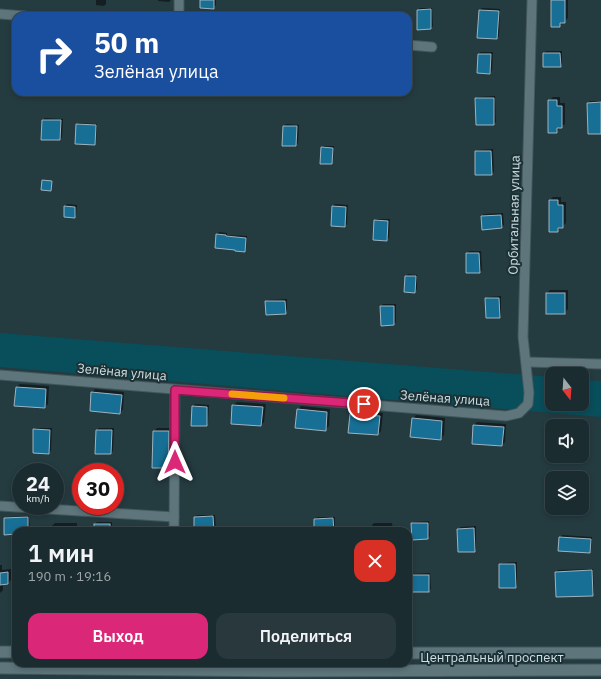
<!DOCTYPE html>
<html lang="ru">
<head>
<meta charset="utf-8">
<style>
	:root { --surface:#1b2c30; --page:#28383c; --text:#f1f3f6; --muted:#a0a7ab; --line:#39484c; --accent:#db2777 }
	body { margin:0; font-family:"IBM Plex Sans",sans-serif; background:var(--page); color:var(--text); height:100vh; display:flex; flex-direction:column; font-size:15px; white-space:nowrap }
	* { box-sizing:border-box; margin:0 }
	p { font-size:13px; color:var(--muted) }
	.icon { flex:none; width:22px; height:22px; fill:none; stroke:currentColor; stroke-width:2; stroke-linecap:round; stroke-linejoin:round }
	.map { position:relative; flex:1; overflow:hidden }
	.side { position:absolute; left:12px; top:527px; width:400px; height:140px; display:flex; flex-direction:column; background:var(--surface); border-radius:12px; box-shadow:0 2px 6px #0003,0 0 0 1px var(--line) }
	.side>* { flex:none }
	.guide { position:absolute; left:12px; top:12px; width:400px; height:84px; border-radius:12px; box-shadow:0 2px 6px #0003,0 0 0 1px var(--line); background:#1a4fa0; color:#fff; overflow:hidden }
	.needle { width:26px; rotate:163deg }
	.controls { position:absolute; left:545px; top:367px; display:grid; gap:8px }
	.controls a { display:grid; place-items:center; width:44px; height:44px; border-radius:8px; background:var(--surface); box-shadow:0 2px 6px #0003,0 0 0 1px var(--line); font-size:20px }
	.speed { position:absolute; left:12px; top:463px; display:flex; gap:8px; font-size:20px; font-weight:700; text-align:center }
	.speed>* { display:grid; place-content:center; width:52px; height:52px; border-radius:50%; background:var(--surface); box-shadow:0 2px 6px #0003,0 0 0 1px var(--line); line-height:1 }
	.speed small { font-size:10px; font-weight:400 }
	.speed .limit { border:6px solid #d22; background:#fff; color:#111 }
	.pin { position:absolute; display:grid; place-items:center; width:34px; height:34px; color:#fff; margin:-17px; border:2px solid #fff; border-radius:50%; box-shadow:0 1px 4px #0007 }
	.me { position:absolute; width:44px; margin:-22px; rotate:0deg; stroke-linejoin:round; filter:drop-shadow(0 0 3px #0008) }
	.turn { display:flex; align-items:center; gap:14px; height:84px; padding:0 16px; font-size:18px }
	.turn .icon { width:52px; height:52px; stroke-width:2.5 }
	.turn b { display:block; font-size:28px; line-height:34px }
	.round { display:grid; place-items:center; flex:none; width:42px; height:42px; border-radius:12px; background:var(--page) }
	.overview { display:flex; align-items:center; justify-content:space-between; height:68px; padding:0 16px }
	h1 { font-size:24px; font-weight:600; line-height:30px }
	.button { display:flex; gap:8px; margin-top:auto; padding:8px 16px }
	.button a { flex:1; height:46px; border-radius:12px; background:var(--accent); color:#fff; font-size:16px; font-weight:600; line-height:46px; text-align:center }
	.button a+a { background:var(--page); color:var(--text) }
	.map>svg:first-child { display:block }
	.green { fill:#094e5b }
	.shadow { fill:#0007 }
	.building { fill:#176f96; stroke:#9db3bf }
	.lines { fill:none; stroke-linecap:round; stroke-linejoin:round }
	.minor-casing { stroke:#43575c; stroke-width:11 }
	.tertiary-casing { stroke:#43575c; stroke-width:13 }
	.minor { stroke:#5d757b; stroke-width:9 }
	.tertiary { stroke:#5d757b; stroke-width:11 }
	.route-casing { stroke:#8e194d; stroke-width:10 }
	.route { stroke:#db2777; stroke-width:7 }
	.slow { stroke:#f59e0b; stroke-width:7 }
	.labels { text-anchor:middle; dominant-baseline:central; stroke-width:4; stroke-linejoin:round; paint-order:stroke }
	.street-label { font-size:13px; fill:#d2dfe3; stroke:#1a3136 }
</style>
</head>
<body>
<div class="map">
<svg width="601" height="679" viewBox="0 0 601 679">
	<rect width="100%" height="100%" fill="#243b40"/>
	<polygon class="green" points="0,333 552,377 552,404 582,404 582,380 601,381 601,417 0,367"/>
	<g class="shadow">
		<polygon points="96,0 106,0 106,4 104,6 96,5"/>
		<polygon points="158,0 171,0 169,2 158,1"/>
		<polygon points="201,0 216,0 216,5 214,8"/>
		<polygon points="552,0 568,0 568,18 559,26"/>
		<polygon points="420,8 432,8 433,26 431,28 418,29 418,10"/>
		<polygon points="482,8 500,9 499,36 497,38 478,37 480,10"/>
		<polygon points="546,51 562,51 562,64 560,66 544,53"/>
		<polygon points="481,52 493,52 492,71 490,73 478,54"/>
		<polygon points="495,96 496,122 494,124 476,99 478,97"/>
		<polygon points="553,97 560,97 560,103 565,103 565,124 560,127 557,132 549,101"/>
		<polygon points="590,101 601,101 601,133 588,103"/>
		<polygon points="45,118 63,119 62,137 60,139 42,139 43,120"/>
		<polygon points="79,123 97,124 96,142 94,144 77,125"/>
		<polygon points="286,124 299,125 298,143 296,145 284,126"/>
		<polygon points="324,146 334,146 333,161 331,163 322,148"/>
		<polygon points="493,149 494,172 492,174 476,152 478,150"/>
		<polygon points="553,197 561,197 561,202 566,202 566,223 557,231 550,231 550,200"/>
		<polygon points="67,204 77,205 76,215 74,217 65,206"/>
		<polygon points="335,204 348,205 347,224 345,226 333,206"/>
		<polygon points="503,213 504,225 502,227 482,216 484,214"/>
		<polygon points="377,219 390,219 389,238 386,240 375,221"/>
		<polygon points="219,232 227,233 227,235 247,236 246,249 244,251 217,234"/>
		<polygon points="469,251 481,251 482,270 480,272 467,254"/>
		<polygon points="408,274 417,275 417,289 414,292 406,276"/>
		<polygon points="550,290 568,290 568,309 564,313 547,293"/>
		<polygon points="501,296 501,315 499,317 486,299 488,297"/>
		<polygon points="287,299 287,311 285,313 266,302 268,300"/>
		<polygon points="383,304 396,304 396,322 394,324 381,306"/>
		<polygon points="20,384 49,386 48,404 44,407 15,405 17,387"/>
		<polygon points="95,389 124,392 123,409 120,413 92,393"/>
		<polygon points="237,402 266,404 264,422 261,425 233,405"/>
		<polygon points="195,404 209,405 208,423 206,425 193,406"/>
		<polygon points="301,406 330,409 329,426 325,430 298,410"/>
		<polygon points="354,411 383,413 381,431 378,434 351,414"/>
		<polygon points="416,415 445,418 444,435 441,439 413,419"/>
		<polygon points="477,422 506,424 505,442 502,445 473,443 474,425"/>
		<polygon points="36,428 52,428 51,451 49,453 34,430"/>
		<polygon points="99,428 114,428 113,451 111,453 96,453 97,430"/>
		<polygon points="157,428 172,428 171,464 168,467 153,467 154,432"/>
		<polygon points="558,456 574,456 573,457"/>
		<polygon points="21,476 21,493 20,493"/>
		<polygon points="115,480 121,481 120,498 117,502 115,502"/>
		<polygon points="197,515 215,515 216,531 196,531 195,517"/>
		<polygon points="29,516 30,531 16,531 16,533 5,519 7,517"/>
		<polygon points="317,517 335,517 335,531 315,531 315,519"/>
		<polygon points="429,521 430,536 428,538 412,524 414,522"/>
		<polygon points="97,522 112,522 112,527 145,527 145,531 95,531 95,524"/>
		<polygon points="55,523 77,523 77,531 53,531 52,526"/>
		<polygon points="374,523 392,523 393,531 373,531 372,525"/>
		<polygon points="476,526 476,549 474,551 458,529 461,527"/>
		<polygon points="562,535 592,537 591,550 589,552 560,538"/>
		<polygon points="517,562 517,585 515,587 500,565 502,563"/>
		<polygon points="0,565 2,565 2,570 11,569 11,580 8,583 3,584 3,590 0,593"/>
		<polygon points="593,569 594,593 592,595 556,572 558,570"/>
		<polygon points="430,573 431,589 429,591 408,591 408,574"/>
	</g>
	<g class="building">
		<polygon points="200,0 214,0 214,9 200,8"/>
		<polygon points="551,0 565,0 565,23 560,23 560,27 551,27"/>
		<polygon points="431,9 431,29 417,30 417,10"/>
		<polygon points="479,10 499,11 497,39 477,38"/>
		<polygon points="543,53 560,53 561,67 543,67"/>
		<polygon points="478,54 491,54 490,74 477,73"/>
		<polygon points="475,98 494,98 494,125 476,125"/>
		<polygon points="548,100 557,100 557,106 562,106 562,128 557,128 557,133 548,133"/>
		<polygon points="601,102 601,134 588,134 587,103"/>
		<polygon points="42,120 61,120 60,140 41,140"/>
		<polygon points="76,124 96,125 95,145 75,144"/>
		<polygon points="283,126 297,126 296,146 282,146"/>
		<polygon points="321,147 333,148 332,164 320,164"/>
		<polygon points="475,151 491,151 492,175 475,175"/>
		<polygon points="42,180 52,181 51,191 41,190"/>
		<polygon points="549,200 558,200 558,205 563,205 563,228 558,228 558,232 549,232"/>
		<polygon points="64,206 75,207 75,218 64,217"/>
		<polygon points="332,206 346,207 345,227 331,226"/>
		<polygon points="501,215 502,228 482,230 481,216"/>
		<polygon points="374,220 388,221 387,241 373,240"/>
		<polygon points="216,234 226,235 226,236 246,238 245,252 235,251 235,250 215,248"/>
		<polygon points="466,253 479,253 480,273 466,273"/>
		<polygon points="405,276 416,276 415,293 404,292"/>
		<rect x="546" y="293" width="19" height="21"/>
		<polygon points="485,298 499,298 500,318 486,318"/>
		<polygon points="265,301 285,301 286,314 266,315"/>
		<polygon points="380,306 394,306 394,325 381,326"/>
		<polygon points="16,387 46,389 45,408 14,406"/>
		<polygon points="91,392 122,395 120,414 90,411"/>
		<polygon points="232,405 263,407 261,426 231,424"/>
		<polygon points="192,406 207,407 207,426 191,426"/>
		<polygon points="297,409 327,412 326,431 295,428"/>
		<polygon points="350,414 380,416 378,435 348,433"/>
		<polygon points="412,418 442,421 441,440 410,437"/>
		<polygon points="473,425 504,427 502,446 472,444"/>
		<polygon points="33,429 50,430 49,454 33,453"/>
		<polygon points="96,430 112,430 111,454 95,454"/>
		<polygon points="153,431 169,431 168,468 152,468"/>
		<polygon points="213,516 214,531 194,531 194,517"/>
		<polygon points="28,517 28,531 16,531 16,534 4,535 4,518"/>
		<polygon points="333,518 334,531 314,531 314,519"/>
		<polygon points="411,523 428,523 428,539 412,540"/>
		<rect x="94" y="524" width="16" height="7"/>
		<polygon points="474,528 475,552 458,552 457,529"/>
		<polygon points="559,537 591,539 590,553 558,551"/>
		<polygon points="499,564 515,564 516,588 499,588"/>
		<polygon points="592,570 593,596 556,597 555,572"/>
		<polygon points="8,572 8,584 0,585 0,573"/>
		<rect x="408" y="575" width="21" height="17"/>
	</g>
	<g class="lines">
		<defs>
			<g id="minor">
				<polyline points="179,0 179,16"/>
				<polyline points="0,14 25,16"/>
				<polyline points="408,45 432,47"/>
				<polyline points="526,362 601,364"/>
				<polyline points="0,375 506,416 519,413 528,404 529,393 523,337 532,0"/>
				<polyline points="0,506 174,517"/>
				<polyline points="174,531 175,390"/>
			</g>
			<g id="tertiary">
				<polyline points="0,652 16,652"/>
				<polyline points="408,653 601,653"/>
				<polyline points="0,668 277,671 601,670"/>
			</g>
		</defs>
		<use href="#minor" class="minor-casing"/>
		<use href="#tertiary" class="tertiary-casing"/>
		<use href="#minor" class="minor"/>
		<use href="#tertiary" class="tertiary"/>
	</g>
	<g class="lines">
		<defs>
			<polyline id="route" points="175,462 175,390 364,404"/>
		</defs>
		<use href="#route" class="route-casing"/>
		<use href="#route" class="route"/>
		<polyline class="slow" points="232,394 284,398"/>
	</g>
	<g class="labels">
		<g class="street-label">
			<text transform="translate(514 215) rotate(-89)">Орбитальная улица</text>
			<text transform="translate(122 372) rotate(5)">Зелёная улица</text>
			<text transform="translate(445 398) rotate(4)">Зелёная улица</text>
			<text x="492" y="657">Центральный проспект</text>
		</g>
	</g>
</svg>
<div class="controls">
<a><svg class="needle" viewBox="-14 -14 28 28"><path d="M0-13l5 13h-10z" fill="#e53935"/><path d="M0 13l5-13h-10z" fill="#a0a7ab"/></svg></a>
<a><svg class="icon" aria-label="sound" viewBox="0 0 24 24"><path d="M4 9h4l5-4v14l-5-4H4zM17 9q2 3 0 6"/></svg></a>
<a><svg class="icon" aria-label="layers" viewBox="0 0 24 24"><path d="M12 4l9 5-9 5-9-5zM3 14l9 5 9-5"/></svg></a>
</div>
<div class="speed"><div>24<small>km/h</small></div><div class="limit">30</div></div>
<div class="pin" style="left:364px;top:404px;background:#d93025"><svg class="icon" aria-label="arrive" viewBox="0 0 24 24"><path d="M6 21V4h12l-3 4 3 4H6"/></svg></div>
<svg class="me" style="left:175px;top:462px" viewBox="-20 -20 40 40"><path d="M0-17L14 15 0 8-14 15z" fill="#db2777" stroke="#fff" stroke-width="4"/></svg>
<div class="guide">
<div class="turn"><svg class="icon" aria-label="right" viewBox="0 0 24 24"><path d="M7 20v-9h11M14 6l5 5-5 5"/></svg><div><b>50 m</b>Зелёная улица</div></div>
</div>
<section class="side">
<div class="overview"><div><h1>1 мин</h1><p>190 m · 19:16</p></div><a class="round" style="background:#d93025;color:#fff"><svg class="icon" aria-label="close" viewBox="0 0 24 24"><path d="M6 6l12 12M18 6L6 18"/></svg></a></div>
<div class="button"><a>Выход</a><a>Поделиться</a></div>
</section>
</div>
</body>
</html>
